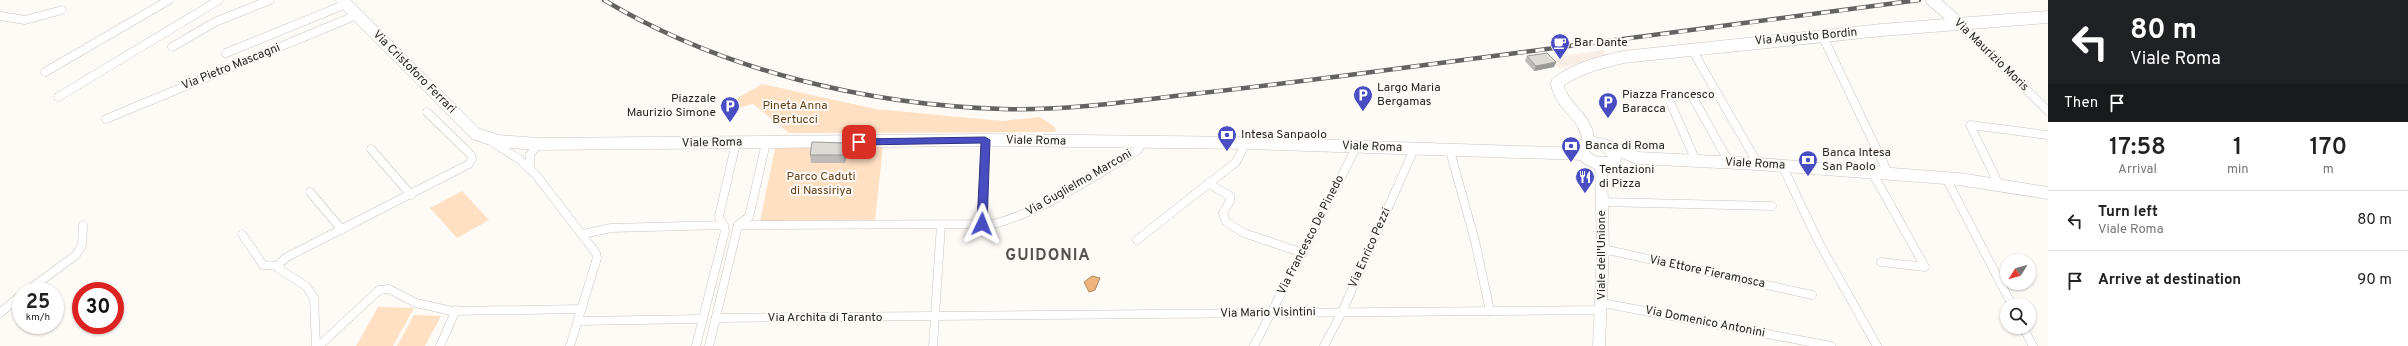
<!DOCTYPE html>
<html lang="en">
<head>
<meta charset="utf-8">
<style>
	:root { --surface:#fff; --page:#f2f2f2; --text:#222; --muted:#767676; --line:#e0e0e0 }
	body { margin:0; font-family:Overpass,sans-serif; background:var(--page); color:var(--text); height:100vh; display:flex; flex-direction:column; font-size:15px; white-space:nowrap }
	* { box-sizing:border-box; margin:0 }
	p { font-size:13px; color:var(--muted) }
	.icon { flex:none; width:22px; height:22px; fill:none; stroke:currentColor; stroke-width:2; stroke-linecap:round; stroke-linejoin:round }
	.map { position:relative; flex:1; overflow:hidden }
	.sheet { display:flex; flex-direction:column; background:var(--surface); width:360px }
	.sheet>* { flex:none }
	.hud { background:#202124; color:#fff; overflow:hidden }
	.needle { width:26px; rotate:233deg }
	.buttons { position:absolute; left:2000px; top:254px; display:grid; gap:8px }
	.buttons a { display:grid; place-items:center; width:36px; height:36px; border-radius:50%; background:var(--surface); box-shadow:0 1px 3px #0004; font-size:20px }
	.speed { position:absolute; left:12px; top:282px; display:flex; gap:8px; font-size:20px; font-weight:700; text-align:center }
	.speed>* { display:grid; place-content:center; width:52px; height:52px; border-radius:50%; background:var(--surface); box-shadow:0 1px 3px #0004; line-height:1 }
	.speed small { font-size:10px; font-weight:400 }
	.speed .limit { border:6px solid #d22; background:#fff; color:#111 }
	.pin { position:absolute; display:grid; place-items:center; width:34px; height:34px; color:#fff; margin:-17px; border-radius:8px; box-shadow:0 2px 6px #0006 }
	.me { position:absolute; width:44px; margin:-22px; rotate:2deg; stroke-linejoin:round; filter:drop-shadow(0 0 3px #0008) }
	.turn { display:flex; align-items:center; gap:14px; height:84px; padding:0 16px; font-size:18px }
	.turn .icon { width:52px; height:52px; stroke-width:2.5 }
	.turn b { display:block; font-size:28px; line-height:34px }
	.then { display:flex; align-items:center; height:38px; padding:0 16px; background:#0003; gap:8px; font-size:15px }
	.eta { display:flex; justify-content:space-evenly; align-items:center; height:68px; text-align:center }
	.eta b { font-size:24px; font-weight:600; line-height:28px }
	ul { padding:0; list-style:none }
	li { display:flex; align-items:center; gap:12px; height:60px; padding:0 16px; border-top:1px solid var(--line) }
	li div { flex:1 }
	li b { display:block; font-size:15px }
	li em { font-style:normal }
	main { display:flex; flex:1; min-height:0 }
	.map>svg:first-child { display:block }
	.built { fill:#f8eee5 }
	.green { fill:#ffe0c3 }
	.water { fill:#edb57d; stroke:#b18a62 }
	.lines { fill:none; stroke-linecap:round; stroke-linejoin:round }
	.street-casing { stroke:#c9c5c2; stroke-width:9 }
	.secondary-casing { stroke:#c9c5c2; stroke-width:13 }
	.street { stroke:#fff; stroke-width:8 }
	.secondary { stroke:#fff; stroke-width:12 }
	.rail-casing { stroke:#656361; stroke-width:4.5 }
	.rail { stroke:#fefaf6; stroke-width:3; stroke-dasharray:9; stroke-linecap:butt }
	.wall { fill:#bfbbb8 }
	.shaded-wall { fill:#9b9996 }
	.building { fill:#dedad6; stroke:#9b9996 }
	.route { fill:#484dc2; stroke:#2f327e }
	.labels { text-anchor:middle; dominant-baseline:central; stroke-width:4; stroke-linejoin:round; paint-order:stroke }
	.street-label { font-size:12px; fill:#262523; stroke:#fefaf6 }
	.poi-label { font-size:12px; fill:#262523; stroke:#fefaf6; text-anchor:start }
	.park-label { font-size:12px; fill:#643f15; stroke:#fefaf6 }
	.district-label { font-size:16px; font-weight:bold; letter-spacing:1px; fill:#54514e; stroke:#fefaf6 }
</style>
</head>
<body>
<main>
<div class="map">
<svg width="2048" height="346" viewBox="0 0 2048 346">
	<rect width="100%" height="100%" fill="#fefaf6"/>
	<polygon class="built" points="1603,50 1609,56 1559,68 1550,58"/>
	<g class="green">
		<polygon points="762,84 875,109 1002,121 1040,117 1055,127 1056,132 789,133 753,104 738,108 731,102"/>
		<polygon points="883,146 875,221 760,222 775,148"/>
		<polygon points="462,191 489,220 457,238 430,208"/>
		<polygon points="378,307 414,308 393,346 356,346"/>
		<polygon points="414,315 441,316 425,346 397,346"/>
	</g>
	<polygon class="water" points="1092,276 1100,278 1095,290 1089,292 1084,282"/>
	<g class="lines">
		<defs>
			<g id="street">
				<polyline points="0,16 25,20 62,10"/>
				<polyline points="1961,25 2048,111"/>
				<polyline points="1822,35 1888,173"/>
				<polyline points="172,47 215,22 270,0"/>
				<polyline points="1691,48 1758,164"/>
				<polyline points="226,53 346,4"/>
				<polyline points="45,72 169,0"/>
				<polyline points="1691,94 1729,162"/>
				<polyline points="58,97 219,0"/>
				<polyline points="1671,104 1696,161"/>
				<polyline points="106,119 357,15"/>
				<polyline points="492,142 519,159 536,175 596,253 597,258 570,346"/>
				<polyline points="371,149 411,195"/>
				<polyline points="1450,151 1475,241 1490,311"/>
				<polyline points="1782,165 1818,241 1877,346"/>
				<polyline points="530,169 530,155 538,144"/>
				<polyline points="1872,172 1925,267 1881,262"/>
				<polyline points="1946,178 2012,305"/>
				<polyline points="1208,183 1230,196 1230,201 1223,213 1226,222 1244,233 1303,253"/>
				<polyline points="1999,185 1970,125 2048,135"/>
				<polyline points="310,192 342,230"/>
				<polyline points="1602,202 1772,206"/>
				<path d="M738,225l256,-1c53,-15 97,-46 144,-74l4,-8"/>
				<polyline points="738,225 749,217 766,143"/>
				<polyline points="982,225 985,140"/>
				<polyline points="242,234 263,265 279,266"/>
				<polyline points="583,234 611,228 724,225"/>
				<polyline points="1137,240 1236,162 1246,143"/>
				<polyline points="1603,249 1812,295"/>
				<polyline points="27,291 76,255 82,245 83,225"/>
				<polyline points="1602,303 1831,346"/>
				<polyline points="0,313 21,295"/>
				<polyline points="716,318 1602,310"/>
				<polyline points="578,321 702,319"/>
				<polyline points="2023,327 2033,346"/>
				<polyline points="316,346 314,298 306,286 279,269 280,263 287,257 469,164 472,159 471,155 427,112"/>
				<polyline points="319,346 379,290 389,289 416,303 452,311 582,309"/>
				<polyline points="440,346 456,310"/>
				<polyline points="696,346 725,231 719,216 736,143"/>
				<polyline points="709,346 738,225"/>
				<polyline points="933,346 941,225"/>
				<polyline points="1254,346 1357,146"/>
				<polyline points="1324,346 1342,312 1414,149"/>
			</g>
			<g id="secondary">
				<polyline points="342,0 476,134 498,141 538,144 985,140 1246,143 1583,154"/>
				<polyline points="1932,0 1961,25"/>
				<path d="M1588,142c1,-25 -28,-35 -31,-59 19,-15 42,-20 66,-26l259,-27 166,-13"/>
				<path d="M1588,142l16,3 10,8 1,6c-12,9 -30,3 -35,-11z"/>
				<polyline points="1607,146 1638,158 1758,164 1959,179 2048,193"/>
				<polyline points="1599,346 1603,249 1601,163"/>
			</g>
		</defs>
		<use href="#street" class="street-casing"/>
		<use href="#secondary" class="secondary-casing"/>
		<use href="#street" class="street"/>
		<use href="#secondary" class="secondary"/>
		<defs>
			<path id="rail" d="M604,0c117,70 263,105 399,109 60,2 121,-7 181,-14 80,-9 160,-19 241,-30 164,-21 329,-43 494,-65"/>
		</defs>
		<use href="#rail" class="rail-casing"/>
		<use href="#rail" class="rail"/>
	</g>
	<g class="wall">
		<polygon points="1527,56 1556,62 1554,67 1534,71 1525,61"/>
		<polygon points="846,143 847,150 845,163 811,163 810,155"/>
	</g>
	<g class="shaded-wall">
		<polygon points="1556,62 1554,67 1534,71 1536,66"/>
		<polygon points="846,143 847,150 845,163 844,155"/>
	</g>
	<g class="building">
		<polygon points="1547,53 1556,62 1536,66 1527,56"/>
		<polygon points="812,142 846,143 844,155 810,155"/>
	</g>
	<polygon class="route" points="985,137 990,140 987,224 982,228 977,224 981,143 859,145 855,142 859,139"/>
	<defs>
		<symbol id="cafe-pin" viewBox="-11 -11 22 30"><path d="M0 17L-7.5 6A9.5 9.5 0 1 1 7.5 6Z" fill="#484dc2" stroke="#fefaf6"/><path d="M-5.5-4.5H6V0H3Q3 3.5 0 3.5H-2.5Q-5.5 3.5-5.5 0ZM3-3.2v2h1.7v-2ZM-6 4.5H4V6H-6Z" fill="#fff"/></symbol>
		<symbol id="parking-pin" viewBox="-11 -11 22 30"><path d="M0 17L-7.5 6A9.5 9.5 0 1 1 7.5 6Z" fill="#484dc2" stroke="#fefaf6"/><path d="M-3.5-5.5H1a3.5 3.5 0 0 1 0 7H-1V5.5H-3.5ZM-1-3.4V-.6H.8a1.4 1.4 0 0 0 0-2.8Z" fill="#fff"/></symbol>
		<symbol id="bank-pin" viewBox="-11 -11 22 30"><path d="M0 17L-7.5 6A9.5 9.5 0 1 1 7.5 6Z" fill="#484dc2" stroke="#fefaf6"/><path d="M-6-4H6V4H-6ZM0-2.3a2.3 2.3 0 1 0 0 4.6a2.3 2.3 0 1 0 0-4.6Z" fill="#fff"/></symbol>
		<symbol id="restaurant-pin" viewBox="-11 -11 22 30"><path d="M0 17L-7.5 6A9.5 9.5 0 1 1 7.5 6Z" fill="#484dc2" stroke="#fefaf6"/><path d="M-5-6h1v4h1v-4h1v4h1v-4h1v5L-1.5 .5V6h-2V.5L-5-1ZM5-6V6H3V1.5H1.5Q1.5-4 5-6Z" fill="#fff"/></symbol>
	</defs>
	<g fill-rule="evenodd">
		<use href="#cafe-pin" x="1549" y="32" width="22" height="30"/>
		<use href="#parking-pin" x="1352" y="84" width="22" height="30"/>
		<use href="#parking-pin" x="1597" y="91" width="22" height="30"/>
		<use href="#parking-pin" x="719" y="95" width="22" height="30"/>
		<use href="#bank-pin" x="1216" y="124" width="22" height="30"/>
		<use href="#bank-pin" x="1560" y="135" width="22" height="30"/>
		<use href="#bank-pin" x="1797" y="149" width="22" height="30"/>
		<use href="#restaurant-pin" x="1574" y="166" width="22" height="30"/>
	</g>
	<g class="labels">
		<g class="street-label">
			<text transform="translate(1806 37) rotate(-5)">Via Augusto Bordin</text>
			<text transform="translate(1991 55) rotate(44)">Via Maurizio Moris</text>
			<text transform="translate(231 67) rotate(-22)">Via Pietro Mascagni</text>
			<text transform="translate(414 72) rotate(45)">Via Cristoforo Ferrari</text>
			<text transform="translate(1036 141) rotate(1)">Viale Roma</text>
			<text transform="translate(712 143) rotate(-1)">Viale Roma</text>
			<text transform="translate(1372 147) rotate(2)">Viale Roma</text>
			<text transform="translate(1755 164) rotate(3)">Viale Roma</text>
			<text transform="translate(1079 183) rotate(-30)">Via Guglielmo Marconi</text>
			<text transform="translate(1311 235) rotate(-63)">Via Francesco De Pinedo</text>
			<text transform="translate(1370 248) rotate(-66)">Via Enrico Pezzi</text>
			<text transform="translate(1602 255) rotate(-90)">Viale dell'Unione</text>
			<text transform="translate(1707 272) rotate(12)">Via Ettore Fieramosca</text>
			<text transform="translate(1268 313) rotate(-1)">Via Mario Visintini</text>
			<text x="825" y="318">Via Archita di Taranto</text>
			<text transform="translate(1705 322) rotate(11)">Via Domenico Antonini</text>
		</g>
		<g class="poi-label">
			<text x="1574" y="43">Bar Dante</text>
			<text x="1377" y="88">Largo Maria<tspan x="1377" dy="14">Bergamas</tspan></text>
			<text x="1622" y="95">Piazza Francesco<tspan x="1622" dy="14">Baracca</tspan></text>
			<text x="716" y="99" text-anchor="end">Piazzale<tspan x="716" dy="14">Maurizio Simone</tspan></text>
			<text x="1241" y="135">Intesa Sanpaolo</text>
			<text x="1585" y="146">Banca di Roma</text>
			<text x="1822" y="153">Banca Intesa<tspan x="1822" dy="14">San Paolo</tspan></text>
			<text x="1599" y="170">Tentazioni<tspan x="1599" dy="14">di Pizza</tspan></text>
		</g>
		<g class="park-label">
			<text x="795" y="106">Pineta Anna<tspan x="795" dy="14">Bertucci</tspan></text>
			<text x="821" y="177">Parco Caduti<tspan x="821" dy="14">di Nassiriya</tspan></text>
		</g>
		<g class="district-label">
			<text x="1048" y="256">GUIDONIA</text>
		</g>
	</g>
</svg>
<div class="buttons">
<a><svg class="needle" viewBox="-14 -14 28 28"><path d="M0-13l5 13h-10z" fill="#e53935"/><path d="M0 13l5-13h-10z" fill="#767676"/></svg></a>
<a><svg class="icon" aria-label="search" viewBox="0 0 24 24"><circle cx="10" cy="10" r="6"/><path d="M15 15l6 6"/></svg></a>
</div>
<div class="speed"><div>25<small>km/h</small></div><div class="limit">30</div></div>
<div class="pin" style="left:859px;top:142px;background:#d93025"><svg class="icon" aria-label="arrive" viewBox="0 0 24 24"><path d="M6 21V4h12l-3 4 3 4H6"/></svg></div>
<svg class="me" style="left:982px;top:224px" viewBox="-20 -20 40 40"><path d="M0-17L14 15 0 8-14 15z" fill="#484dc2" stroke="#fff" stroke-width="4"/></svg>
</div>
<section class="sheet">
<div class="hud">
<div class="turn"><svg class="icon" aria-label="left" viewBox="0 0 24 24"><path d="M17 20v-9H6M10 6l-5 5 5 5"/></svg><div><b>80 m</b>Viale Roma</div></div>
<div class="then">Then<svg class="icon" aria-label="arrive" viewBox="0 0 24 24"><path d="M6 21V4h12l-3 4 3 4H6"/></svg></div>
</div>
<div class="eta">
<div><b>17:58</b><p>Arrival</p></div>
<div><b>1</b><p>min</p></div>
<div><b>170</b><p>m</p></div>
</div>
<ul>
<li><svg class="icon" aria-label="left" viewBox="0 0 24 24"><path d="M17 20v-9H6M10 6l-5 5 5 5"/></svg><div><b>Turn left</b><p>Viale Roma</p></div><em>80 m</em></li>
<li><svg class="icon" aria-label="arrive" viewBox="0 0 24 24"><path d="M6 21V4h12l-3 4 3 4H6"/></svg><div><b>Arrive at destination</b></div><em>90 m</em></li>
</ul>
</section>
</main>
</body>
</html>
